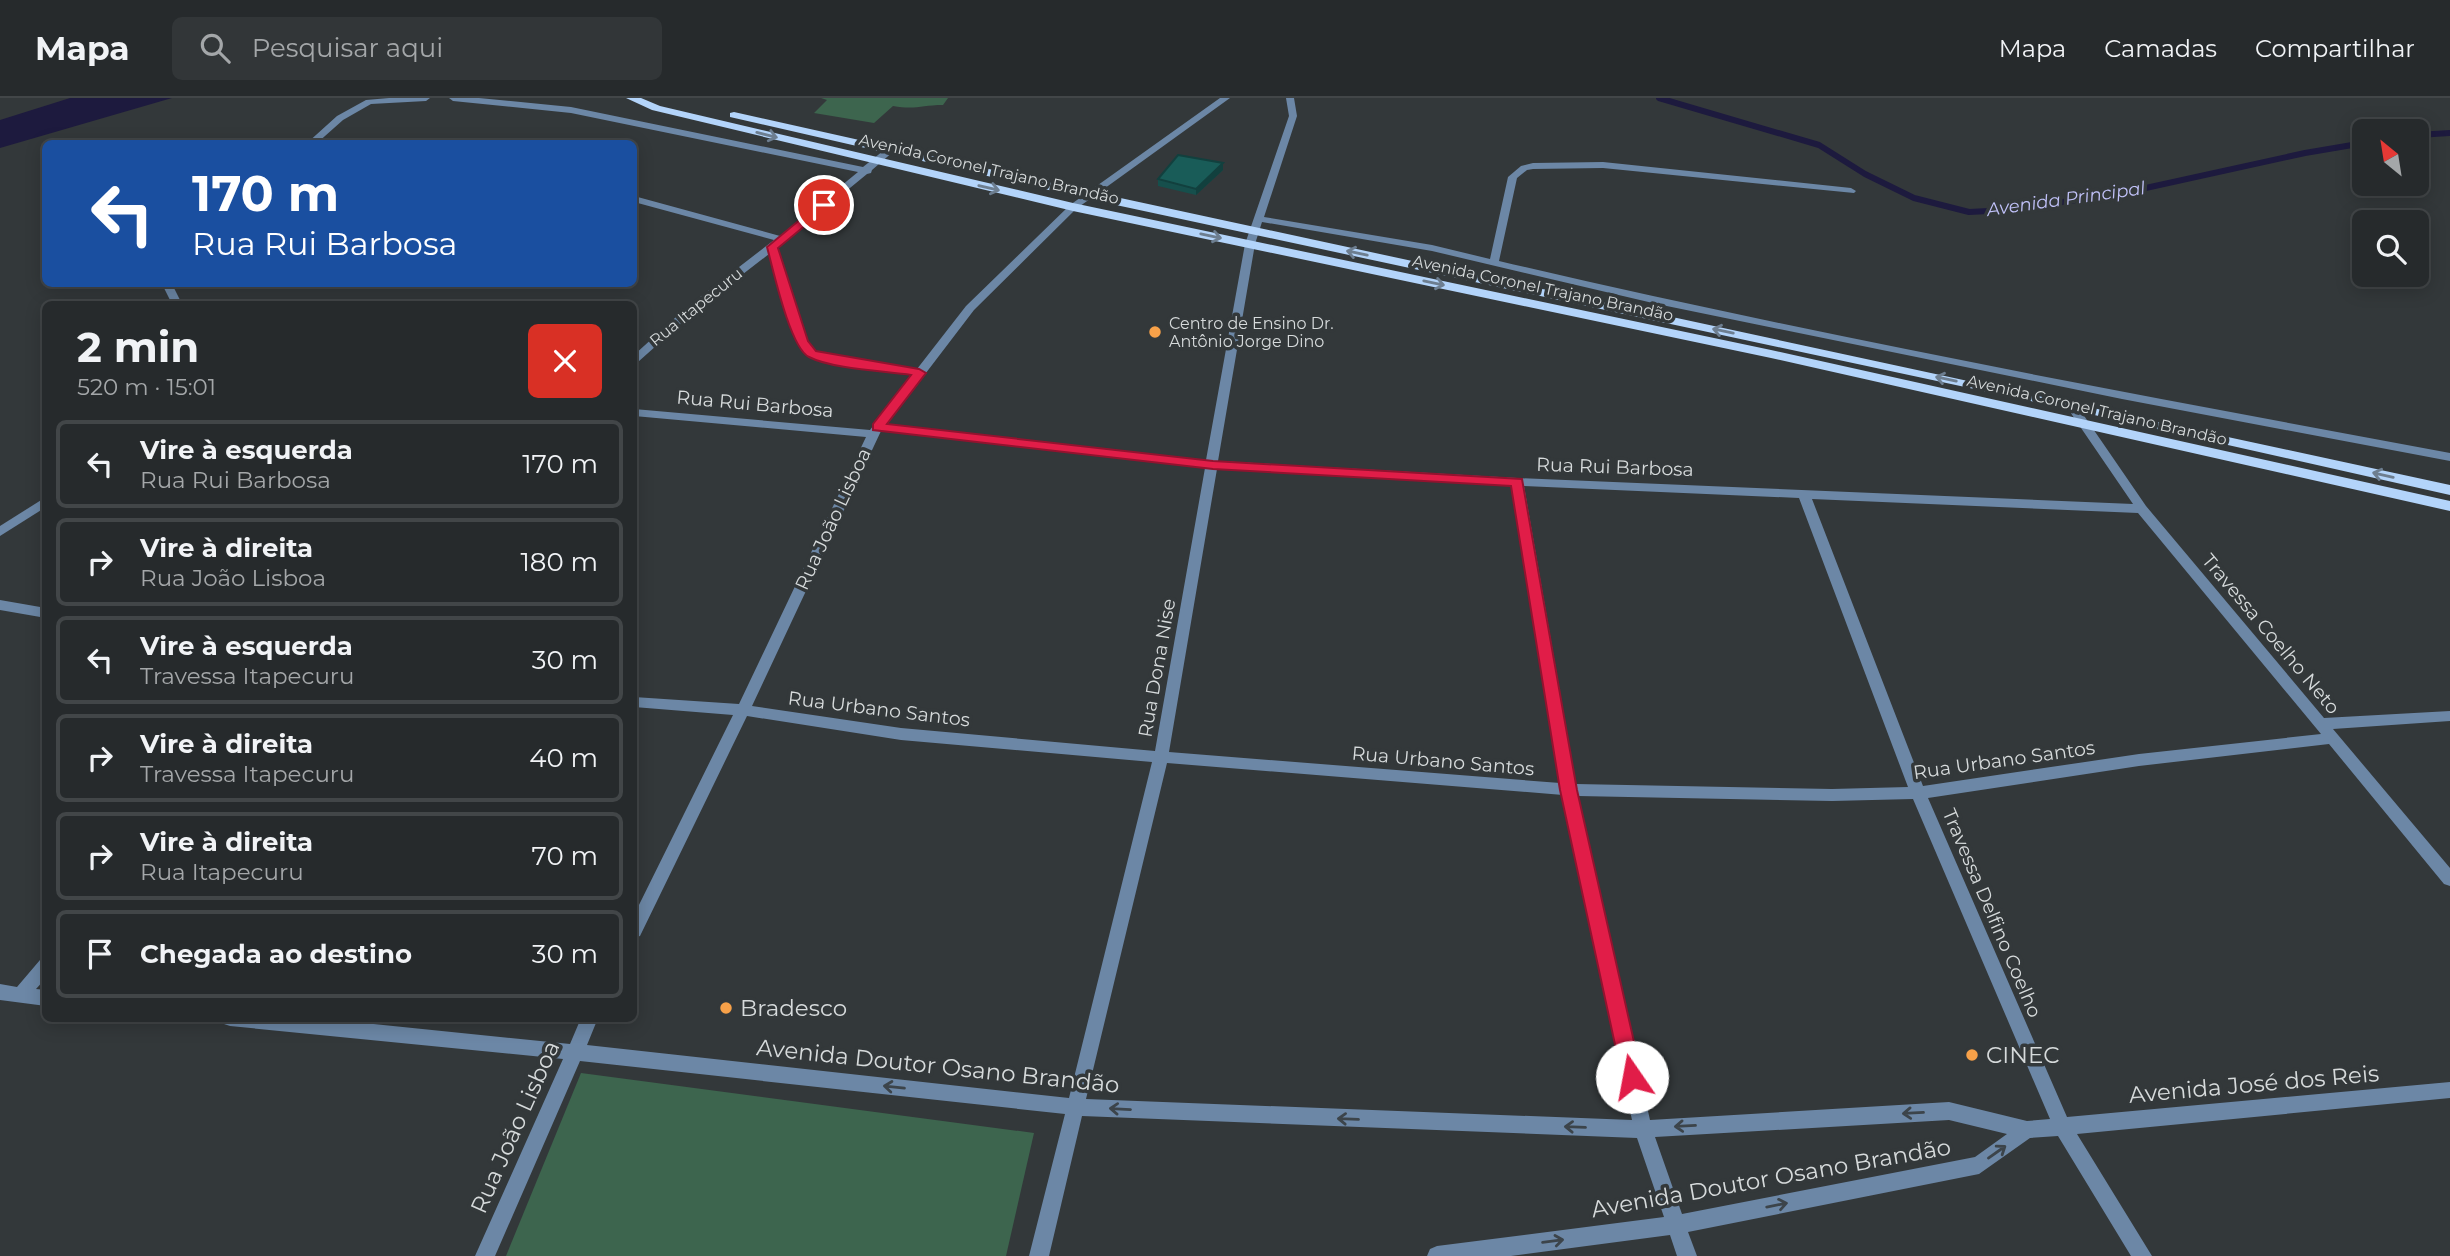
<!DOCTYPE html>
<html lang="pt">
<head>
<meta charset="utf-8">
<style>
	:root { --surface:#262a2c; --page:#323638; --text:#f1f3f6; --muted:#a4a7a9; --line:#424648 }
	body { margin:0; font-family:Montserrat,sans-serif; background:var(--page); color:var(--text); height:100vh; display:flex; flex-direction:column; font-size:26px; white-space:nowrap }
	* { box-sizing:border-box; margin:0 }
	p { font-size:23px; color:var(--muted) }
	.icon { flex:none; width:38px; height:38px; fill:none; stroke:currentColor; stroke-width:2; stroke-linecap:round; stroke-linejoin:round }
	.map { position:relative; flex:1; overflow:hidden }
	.sheet { position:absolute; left:42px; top:203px; width:595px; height:721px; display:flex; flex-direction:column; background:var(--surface); border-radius:10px; box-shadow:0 4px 18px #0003,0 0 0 2px var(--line) }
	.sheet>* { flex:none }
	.banner { position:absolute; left:42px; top:42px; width:595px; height:147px; border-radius:10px; box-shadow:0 4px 18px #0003,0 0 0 2px var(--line); background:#1a4fa0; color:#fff; overflow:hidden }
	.needle { width:46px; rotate:330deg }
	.controls { position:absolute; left:2352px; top:21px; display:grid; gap:14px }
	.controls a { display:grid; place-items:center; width:77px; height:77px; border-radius:10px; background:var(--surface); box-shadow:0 4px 18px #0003,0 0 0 2px var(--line); font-size:35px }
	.pin { position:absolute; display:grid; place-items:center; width:60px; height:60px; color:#fff; margin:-30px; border:4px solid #fff; border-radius:50%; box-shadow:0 2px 7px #0007 }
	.me { position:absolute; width:77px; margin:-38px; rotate:348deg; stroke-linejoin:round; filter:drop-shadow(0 0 5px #0008) }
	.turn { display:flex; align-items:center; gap:24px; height:147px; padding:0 35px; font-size:32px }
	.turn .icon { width:91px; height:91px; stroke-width:2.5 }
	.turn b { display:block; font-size:49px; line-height:60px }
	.round { display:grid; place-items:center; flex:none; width:74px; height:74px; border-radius:10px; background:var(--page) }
	.summary { display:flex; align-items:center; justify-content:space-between; height:119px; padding:0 35px }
	h1 { font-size:42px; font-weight:700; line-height:52px }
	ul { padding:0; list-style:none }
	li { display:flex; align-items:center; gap:21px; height:88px; margin:0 14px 10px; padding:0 21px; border:4px solid var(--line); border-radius:10px }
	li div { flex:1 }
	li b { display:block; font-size:26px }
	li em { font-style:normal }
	header { display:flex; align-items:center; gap:42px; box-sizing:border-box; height:98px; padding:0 35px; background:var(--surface); border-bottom:2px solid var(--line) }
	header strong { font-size:33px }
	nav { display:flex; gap:38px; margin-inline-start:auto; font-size:24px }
	.search { width:490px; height:63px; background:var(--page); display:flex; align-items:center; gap:18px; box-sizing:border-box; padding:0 24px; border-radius:10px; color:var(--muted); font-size:26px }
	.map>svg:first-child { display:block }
	.green { fill:#3d654e }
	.water { fill:#1d1a3e }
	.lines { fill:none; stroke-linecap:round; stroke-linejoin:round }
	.stream { stroke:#1d1a3e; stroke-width:6 }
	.minor { fill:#6c87a6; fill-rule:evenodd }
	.primary { fill:#b3d4fa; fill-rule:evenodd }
	.wall { fill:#164f4c }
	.shaded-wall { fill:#12403e }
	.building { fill:#195c58; stroke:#12403e; stroke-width:2 }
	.oneway { stroke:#6d7e90 }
	.oneway2 { stroke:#3c444a }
	.route { fill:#e11d48; stroke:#92132f; stroke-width:2 }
	.poi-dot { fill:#f7a149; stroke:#33383a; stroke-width:2.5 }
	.labels { text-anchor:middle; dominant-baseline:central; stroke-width:7; stroke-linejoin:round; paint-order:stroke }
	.far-street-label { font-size:16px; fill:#d6dadb; stroke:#33383a }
	.far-poi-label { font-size:16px; fill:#d6dadb; stroke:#33383a; text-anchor:start }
	.far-water-label { font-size:18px; font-style:italic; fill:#c1c2f9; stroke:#33383a }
	.street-label { font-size:19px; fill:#d6dadb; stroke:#33383a }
	.near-poi-label { font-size:23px; fill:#d6dadb; stroke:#33383a; text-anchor:start }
	.near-street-label { font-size:23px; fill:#d6dadb; stroke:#33383a }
</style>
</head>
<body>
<header>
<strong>Mapa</strong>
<div class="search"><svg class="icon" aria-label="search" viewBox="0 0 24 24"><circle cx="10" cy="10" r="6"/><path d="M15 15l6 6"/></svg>Pesquisar aqui</div>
<nav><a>Mapa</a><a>Camadas</a><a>Compartilhar</a></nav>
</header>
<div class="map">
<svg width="2450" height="1158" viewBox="0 0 2450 1158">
	<rect width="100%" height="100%" fill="#33383a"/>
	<g class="green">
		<path d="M821,0h127l-5,7c-22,0 -27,5 -50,1l-19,17 -60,-10 13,-13z"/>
		<polygon points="581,975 1034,1035 1006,1158 506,1158"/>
	</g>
	<polygon class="water" points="70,0 172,0 0,50 0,22"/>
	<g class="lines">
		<g class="stream">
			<polyline points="1659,0 1819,47 1865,76 1914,100 1969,114 2008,112 2123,95 2305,55 2364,45"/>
			<polyline points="2417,37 2450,35"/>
		</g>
		<g class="minor">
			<polygon points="389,0 430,0 426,3 371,6 343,22 316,46 306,46 337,18 366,2"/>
			<path d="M449,0h30l92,9 292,60 25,-20h6v4l-22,19 -1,3 -4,1 -90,74 30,94 8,10 102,17 49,-63 104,-101 150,-107h10l-154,111 -102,101 -87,114 319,36 39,-216 44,-128 -3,-18h8l3,18 -33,101 168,28 58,14 18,-82 13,-11 12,-3 70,-1 248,26 5,3 -2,2 -251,-25 -70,1 -6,1 -10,8 -18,83c315,74 633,133 951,192v8l-328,-62 -465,-95 -225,-53 -170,-29 -7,22 -37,217 299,17 616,26 -67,-98 2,-2h8l70,102 178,212 126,-7v10l-117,8 117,139v18l-6,-2 -115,-140 -190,22 -211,32 139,319 383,-35v16l-373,36 75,122h-21l-73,-120 -28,2 -51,36 -291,58 9,24h-20l-7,-21 -159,21h-84l3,-7 7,-3 227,-29 -27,-79 -555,-22 -33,140h-20l36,-142 -485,-53 -85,195h-20l88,-197 -333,-33 -6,-2 -2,-6h93l255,26 11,-26h17l-11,27 482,53 83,-336 -251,-22 -154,-24 -107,220 -6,2v-23l99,-200 -99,-8v-10l105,7 127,-267 -232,-21v-7l236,21 42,-55 -93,-15 -12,-4 -10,-14 -28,-88 -75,58 -56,50 -4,1v-8l52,-47 88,-68 -140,-38v-6l146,40 78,-64 -287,-59 -118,-12zM881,333l324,37 -50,283 -254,-23 -149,-22zM1217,371l295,17 48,297 -391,-31zM1524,388l275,12 109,289 -76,2 -256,-5zM1812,401l326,14 183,221 -182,20 -216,32zM1167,665l396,32 69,325 -546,-21zM1578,698l254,5 81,-2 137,320 -23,2 -78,-19 -299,18zM1949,1022l58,14 -32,23 -293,57 -27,-77z"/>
			<polygon points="162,186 172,186 182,206 172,206"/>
			<polygon points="494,186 505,186 500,189"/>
			<polygon points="46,399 46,409 0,438 0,428"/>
			<polygon points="0,502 46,510 46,520 0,512"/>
			<polygon points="46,860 46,880 36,891 46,892 46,908 0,902 0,886 17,889 40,862"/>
		</g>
		<g class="primary">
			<polygon points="626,0 641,0 660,8 1073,105 1771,252 2450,403 2450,413 1771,260 1073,113 652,12"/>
			<polygon points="734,14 1088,93 2450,387 2450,397 2072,312 1088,101 730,19 730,15"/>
		</g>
	</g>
	<polygon class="wall" points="1223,72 1196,97 1158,88 1158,81"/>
	<polygon class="shaded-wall" points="1223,65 1223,72 1196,97 1196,91"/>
	<polygon class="building" points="1178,57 1223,65 1196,91 1158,81"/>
	<defs><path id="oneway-shaft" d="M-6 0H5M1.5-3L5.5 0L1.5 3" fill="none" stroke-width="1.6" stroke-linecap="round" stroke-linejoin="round" transform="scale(1.75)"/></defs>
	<g class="oneway">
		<use href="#oneway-shaft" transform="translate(767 37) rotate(14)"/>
		<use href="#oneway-shaft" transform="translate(989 90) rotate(13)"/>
		<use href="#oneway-shaft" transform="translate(1211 138) rotate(12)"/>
		<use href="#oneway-shaft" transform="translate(1357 155) rotate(-168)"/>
		<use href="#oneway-shaft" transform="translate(1434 185) rotate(12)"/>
		<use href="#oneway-shaft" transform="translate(1723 233) rotate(-168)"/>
		<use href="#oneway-shaft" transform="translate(1946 281) rotate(-168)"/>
		<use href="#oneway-shaft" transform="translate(2383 377) rotate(-167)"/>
	</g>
	<g class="oneway2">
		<use href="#oneway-shaft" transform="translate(894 989) rotate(-174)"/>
		<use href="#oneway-shaft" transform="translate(1120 1011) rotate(-177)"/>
		<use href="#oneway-shaft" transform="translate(1913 1015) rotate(177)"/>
		<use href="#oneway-shaft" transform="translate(1348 1021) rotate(-178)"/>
		<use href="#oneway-shaft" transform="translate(1685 1028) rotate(177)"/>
		<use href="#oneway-shaft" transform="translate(1575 1029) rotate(-178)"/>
		<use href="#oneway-shaft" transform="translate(1997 1054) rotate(-35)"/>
		<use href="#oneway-shaft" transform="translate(1777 1107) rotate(-11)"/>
		<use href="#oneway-shaft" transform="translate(1553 1143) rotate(-7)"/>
	</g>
	<path class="route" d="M820,105l10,2 -52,43 30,93 8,10 103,18 7,4 -39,51 326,37 309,18 55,311 65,287 -3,6 -7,3 -7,-3 -3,-6 -62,-287 -49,-304 -298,-17 -340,-39v-6l38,-49c-27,-4 -79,-6 -102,-18 -19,-9 -36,-88 -42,-110z"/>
	<g class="poi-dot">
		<circle cx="1155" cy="234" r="7"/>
		<circle cx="726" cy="910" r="7"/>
		<circle cx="1972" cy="957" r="7"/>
	</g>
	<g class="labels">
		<g class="far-street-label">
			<text transform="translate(989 71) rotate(13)">Avenida Coronel Trajano Brandão</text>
			<text transform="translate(1543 190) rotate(12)">Avenida Coronel Trajano Brandão</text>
			<text transform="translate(696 209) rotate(-39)">Rua Itapecuru</text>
			<text transform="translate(2097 312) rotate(13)">Avenida Coronel Trajano Brandão</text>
		</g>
		<g class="far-poi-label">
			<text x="1169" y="225">Centro de Ensino Dr.<tspan x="1169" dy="18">Antônio Jorge Dino</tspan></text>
		</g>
		<g class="far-water-label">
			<text transform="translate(2066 101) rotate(-8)">Avenida Principal</text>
		</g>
		<g class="street-label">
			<text transform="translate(755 306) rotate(5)">Rua Rui Barbosa</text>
			<text transform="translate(1615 369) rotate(2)">Rua Rui Barbosa</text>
			<text transform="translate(833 421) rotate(-65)">Rua João Lisboa</text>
			<text transform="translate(2271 536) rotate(50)">Travessa Coelho Neto</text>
			<text transform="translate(1157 570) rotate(-80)">Rua Dona Nise</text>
			<text transform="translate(879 611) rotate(7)">Rua Urbano Santos</text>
			<text transform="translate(2004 662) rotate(-8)">Rua Urbano Santos</text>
			<text transform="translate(1443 663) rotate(5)">Rua Urbano Santos</text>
			<text transform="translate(1992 815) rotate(67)">Travessa Delfino Coelho</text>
		</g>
		<g class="near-poi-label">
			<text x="740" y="910">Bradesco</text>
			<text x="1986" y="957">CINEC</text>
		</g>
		<g class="near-street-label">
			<text transform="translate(938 968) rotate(6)">Avenida Doutor Osano Brandão</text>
			<text transform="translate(2254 986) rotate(-5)">Avenida José dos Reis</text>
			<text transform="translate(515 1029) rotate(-66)">Rua João Lisboa</text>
			<text transform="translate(1771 1080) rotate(-10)">Avenida Doutor Osano Brandão</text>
		</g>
	</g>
</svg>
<div class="controls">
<a><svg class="needle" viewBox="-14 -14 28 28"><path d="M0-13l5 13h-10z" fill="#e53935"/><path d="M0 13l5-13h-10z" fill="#a4a7a9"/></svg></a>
<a><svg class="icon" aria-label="search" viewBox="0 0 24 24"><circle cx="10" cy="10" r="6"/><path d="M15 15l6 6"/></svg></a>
</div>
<div class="pin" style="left:824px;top:107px;background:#d93025"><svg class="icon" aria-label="arrive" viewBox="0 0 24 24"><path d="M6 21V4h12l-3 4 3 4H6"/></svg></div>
<svg class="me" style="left:1632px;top:979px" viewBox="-20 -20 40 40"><circle r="19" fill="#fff"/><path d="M0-13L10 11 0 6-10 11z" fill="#e11d48"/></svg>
<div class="banner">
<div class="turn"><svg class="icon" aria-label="left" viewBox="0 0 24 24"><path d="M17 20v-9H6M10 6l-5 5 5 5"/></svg><div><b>170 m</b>Rua Rui Barbosa</div></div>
</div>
<section class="sheet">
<div class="summary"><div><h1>2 min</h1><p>520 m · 15:01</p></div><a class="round" style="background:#d93025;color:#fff"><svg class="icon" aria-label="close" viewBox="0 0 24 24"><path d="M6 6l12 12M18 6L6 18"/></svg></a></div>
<ul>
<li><svg class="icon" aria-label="left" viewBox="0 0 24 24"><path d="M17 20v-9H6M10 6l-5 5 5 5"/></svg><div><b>Vire à esquerda</b><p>Rua Rui Barbosa</p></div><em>170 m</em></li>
<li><svg class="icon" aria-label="right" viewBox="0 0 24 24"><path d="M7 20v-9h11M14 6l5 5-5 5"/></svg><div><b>Vire à direita</b><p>Rua João Lisboa</p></div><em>180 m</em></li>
<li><svg class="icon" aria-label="left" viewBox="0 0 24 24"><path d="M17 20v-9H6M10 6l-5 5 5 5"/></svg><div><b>Vire à esquerda</b><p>Travessa Itapecuru</p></div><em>30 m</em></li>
<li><svg class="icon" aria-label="right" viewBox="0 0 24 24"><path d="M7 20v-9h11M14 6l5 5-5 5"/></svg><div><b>Vire à direita</b><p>Travessa Itapecuru</p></div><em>40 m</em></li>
<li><svg class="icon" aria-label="right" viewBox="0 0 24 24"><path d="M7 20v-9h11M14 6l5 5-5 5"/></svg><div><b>Vire à direita</b><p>Rua Itapecuru</p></div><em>70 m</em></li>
<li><svg class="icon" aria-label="arrive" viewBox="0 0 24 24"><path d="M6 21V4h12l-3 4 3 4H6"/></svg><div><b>Chegada ao destino</b></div><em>30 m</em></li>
</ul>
</section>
</div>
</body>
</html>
